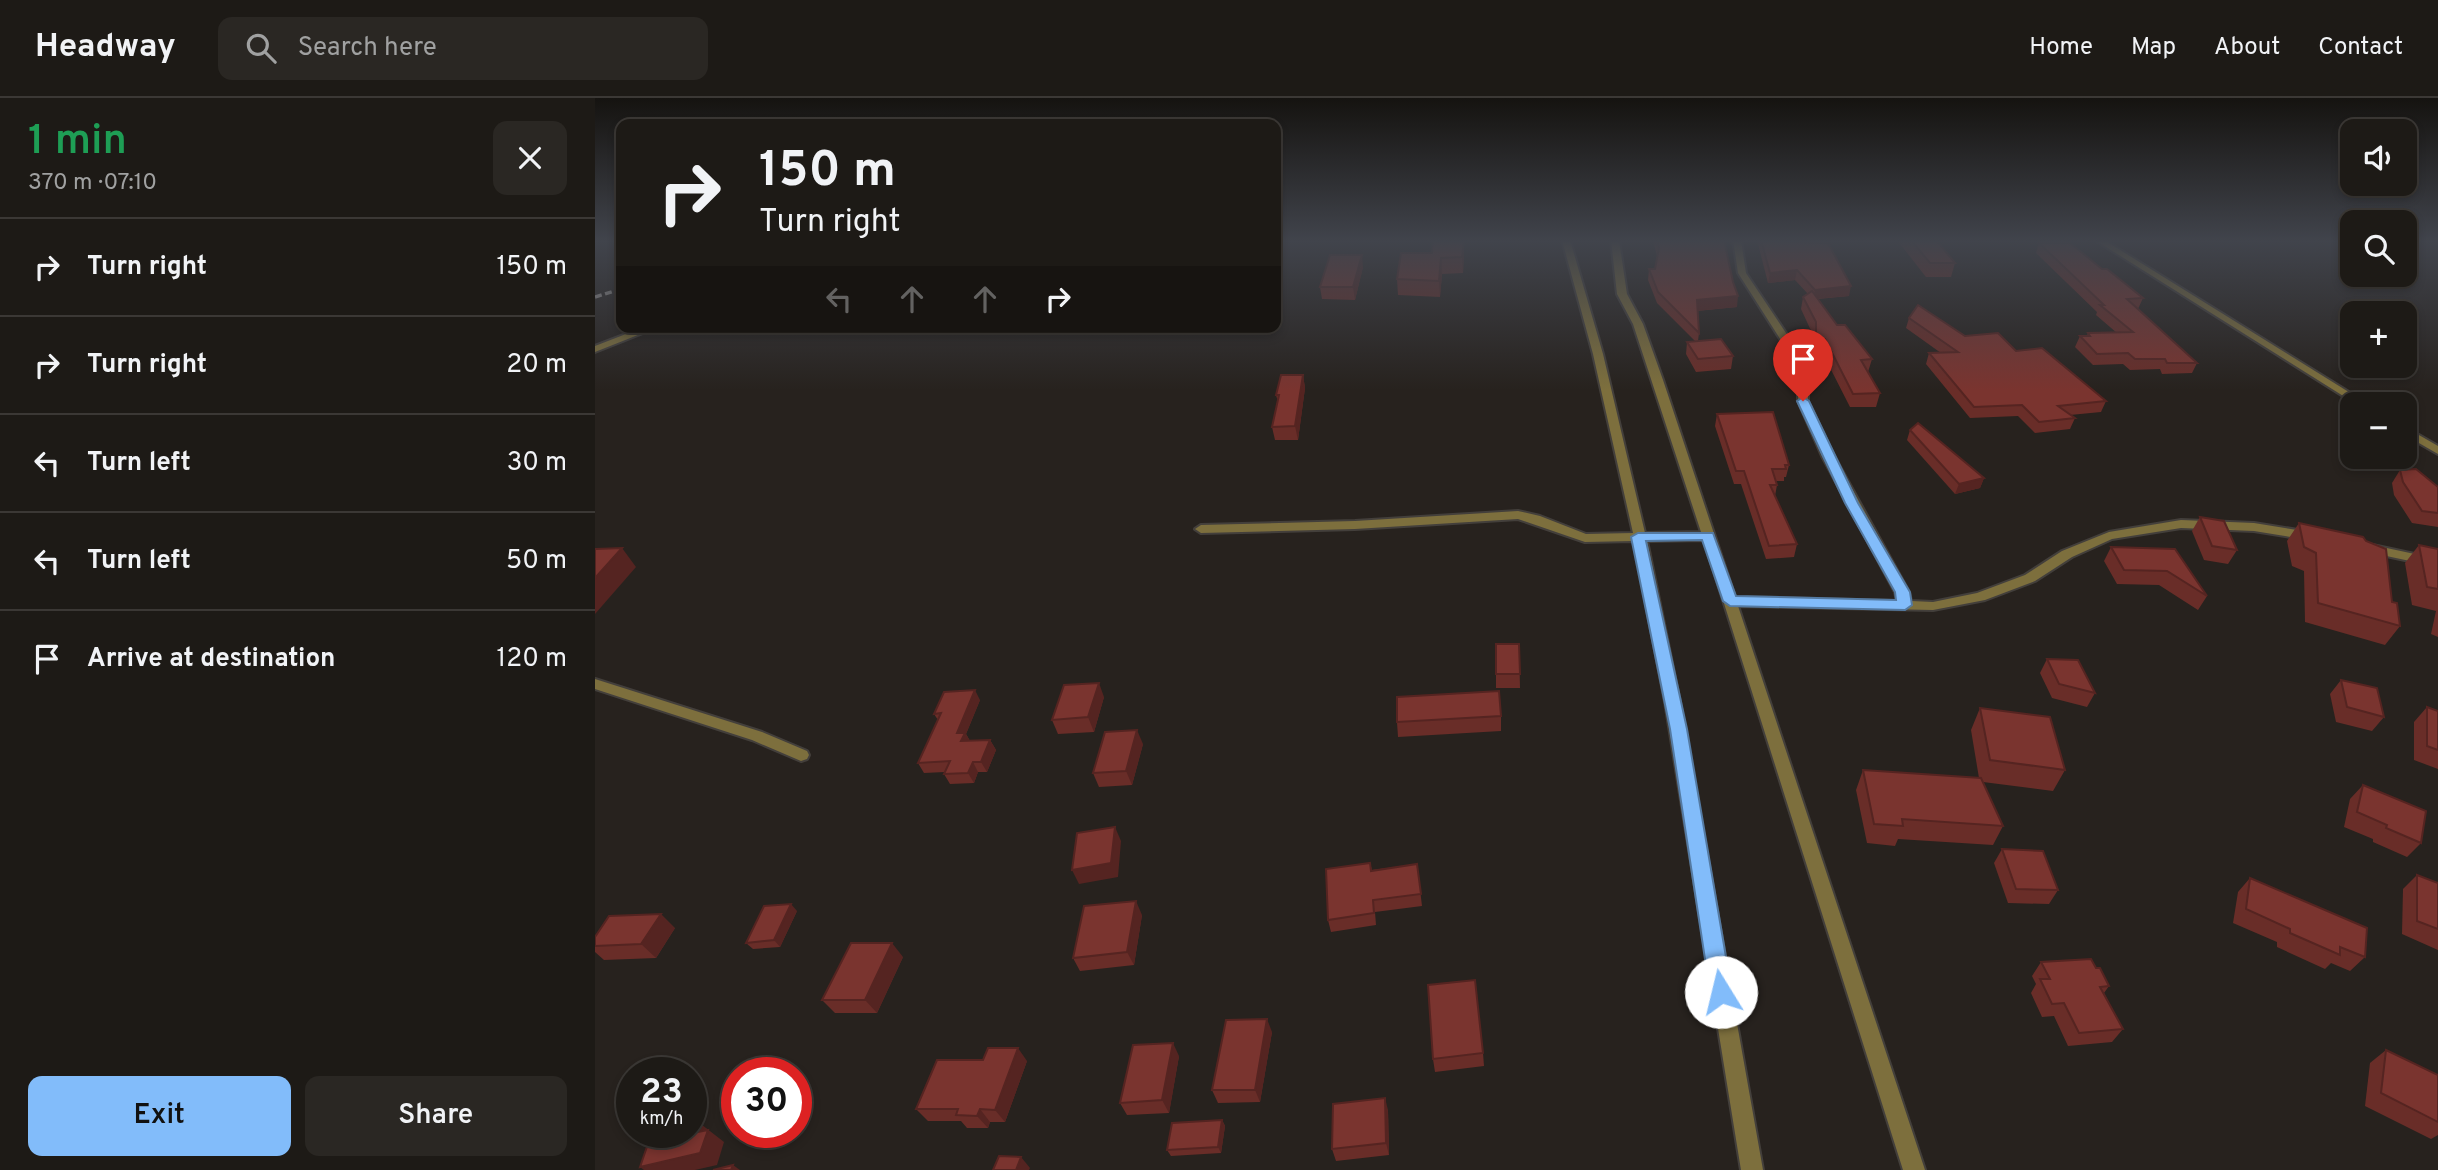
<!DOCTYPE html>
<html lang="en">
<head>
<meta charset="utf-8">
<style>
	:root { --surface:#1d1a16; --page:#2a2723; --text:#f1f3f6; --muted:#a0a1a1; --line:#3b3835; --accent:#82bcfa }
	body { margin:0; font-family:Overpass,sans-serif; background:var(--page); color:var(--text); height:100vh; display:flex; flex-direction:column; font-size:26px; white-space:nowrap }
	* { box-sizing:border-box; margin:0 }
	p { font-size:23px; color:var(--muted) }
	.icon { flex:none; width:38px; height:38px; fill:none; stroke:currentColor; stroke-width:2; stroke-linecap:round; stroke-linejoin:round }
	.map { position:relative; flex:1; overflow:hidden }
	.panel { display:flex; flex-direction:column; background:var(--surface); width:595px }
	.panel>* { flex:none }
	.top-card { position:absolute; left:21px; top:21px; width:665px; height:214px; border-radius:14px; box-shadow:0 4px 10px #0003,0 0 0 2px var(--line); background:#1d1a16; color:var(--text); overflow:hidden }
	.tools { position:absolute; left:1745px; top:21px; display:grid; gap:14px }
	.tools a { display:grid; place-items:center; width:77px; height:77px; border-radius:14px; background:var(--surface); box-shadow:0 4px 10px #0003,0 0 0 2px var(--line); font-size:35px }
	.speed { position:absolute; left:21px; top:959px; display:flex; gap:14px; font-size:35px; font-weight:700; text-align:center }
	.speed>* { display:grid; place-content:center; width:91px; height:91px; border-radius:50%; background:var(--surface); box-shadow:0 4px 10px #0003,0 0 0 2px var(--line); line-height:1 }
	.speed small { font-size:18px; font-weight:400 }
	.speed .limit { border:10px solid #d22; background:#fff; color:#111 }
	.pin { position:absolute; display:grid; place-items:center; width:60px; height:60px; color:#fff; margin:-72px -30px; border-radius:50% 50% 50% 0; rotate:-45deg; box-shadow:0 0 7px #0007 }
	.pin .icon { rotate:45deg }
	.me { position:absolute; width:77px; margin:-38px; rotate:351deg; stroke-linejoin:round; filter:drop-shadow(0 0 5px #0008) }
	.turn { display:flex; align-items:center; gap:24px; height:147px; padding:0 28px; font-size:32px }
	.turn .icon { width:91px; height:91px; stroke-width:2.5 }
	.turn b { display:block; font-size:49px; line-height:60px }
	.lanes { display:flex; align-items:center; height:66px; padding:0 28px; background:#0003; justify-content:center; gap:35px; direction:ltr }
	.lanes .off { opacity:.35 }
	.round { display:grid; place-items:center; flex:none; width:74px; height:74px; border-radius:14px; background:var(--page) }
	.summary { display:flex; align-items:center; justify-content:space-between; height:119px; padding:0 28px }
	h1 { font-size:42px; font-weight:600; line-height:52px; color:#1e9e55 }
	.primary-button { display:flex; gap:14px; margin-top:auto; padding:14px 28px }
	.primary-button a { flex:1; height:80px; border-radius:14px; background:var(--accent); color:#111; font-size:28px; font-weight:600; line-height:80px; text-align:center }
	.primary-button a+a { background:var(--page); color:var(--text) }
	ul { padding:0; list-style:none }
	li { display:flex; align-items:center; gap:21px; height:98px; padding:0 28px; border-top:2px solid var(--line) }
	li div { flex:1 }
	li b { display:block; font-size:26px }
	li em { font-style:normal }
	header { display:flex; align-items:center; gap:42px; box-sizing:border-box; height:98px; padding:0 35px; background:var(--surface); border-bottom:2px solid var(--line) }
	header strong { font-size:33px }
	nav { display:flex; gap:38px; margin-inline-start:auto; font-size:24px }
	.search { width:490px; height:63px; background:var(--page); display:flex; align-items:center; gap:18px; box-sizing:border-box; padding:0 24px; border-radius:14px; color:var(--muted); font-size:26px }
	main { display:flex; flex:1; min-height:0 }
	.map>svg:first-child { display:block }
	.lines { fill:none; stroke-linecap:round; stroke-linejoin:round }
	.street-casing { stroke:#433f3b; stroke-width:4 }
	.street { fill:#7d6f3d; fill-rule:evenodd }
	.rail { stroke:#a09c98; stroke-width:3.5; stroke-dasharray:7 3.5; stroke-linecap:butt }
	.wall { fill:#692d28 }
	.shaded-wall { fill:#552421 }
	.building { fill:#7a342f; stroke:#552421; stroke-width:2 }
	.route { fill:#82bcfa; stroke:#547aa2; stroke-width:2 }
</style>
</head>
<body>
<header>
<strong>Headway</strong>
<div class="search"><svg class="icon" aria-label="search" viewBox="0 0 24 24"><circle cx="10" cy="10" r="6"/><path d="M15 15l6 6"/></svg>Search here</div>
<nav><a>Home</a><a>Map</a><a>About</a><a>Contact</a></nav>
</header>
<main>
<section class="panel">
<div class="summary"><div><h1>1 min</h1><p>370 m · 07:10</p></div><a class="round"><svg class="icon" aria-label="close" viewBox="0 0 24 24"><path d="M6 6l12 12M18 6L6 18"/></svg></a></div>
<ul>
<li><svg class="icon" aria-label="right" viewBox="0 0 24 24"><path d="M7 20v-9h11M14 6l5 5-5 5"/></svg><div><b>Turn right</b></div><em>150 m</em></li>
<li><svg class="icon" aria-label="right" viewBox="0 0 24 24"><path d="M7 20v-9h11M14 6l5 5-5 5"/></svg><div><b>Turn right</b></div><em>20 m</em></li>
<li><svg class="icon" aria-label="left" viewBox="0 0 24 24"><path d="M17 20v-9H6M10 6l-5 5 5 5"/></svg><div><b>Turn left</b></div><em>30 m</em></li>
<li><svg class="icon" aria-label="left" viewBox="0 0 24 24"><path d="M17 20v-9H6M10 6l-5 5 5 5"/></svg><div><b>Turn left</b></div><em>50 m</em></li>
<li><svg class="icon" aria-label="arrive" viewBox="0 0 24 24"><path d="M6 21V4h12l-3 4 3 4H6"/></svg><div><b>Arrive at destination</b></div><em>120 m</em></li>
</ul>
<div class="primary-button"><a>Exit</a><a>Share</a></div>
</section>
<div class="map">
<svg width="1843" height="1072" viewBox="0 0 1843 1072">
	<rect width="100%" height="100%" fill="#27221e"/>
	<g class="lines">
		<defs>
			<g id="street">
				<polygon points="967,142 975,142 1008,256 1050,435 1106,434 1038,226 1022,196 1016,142 1024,142 1032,196 1048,226 1068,282 1140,499 1302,503 1300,494 1227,358 1203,303 1203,282 1187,244 1143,175 1138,142 1146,142 1151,175 1197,244 1213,282 1213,303 1239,358 1314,494 1316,503 1338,504 1382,495 1430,477 1467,453 1514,434 1586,422 1659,425 1715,434 1721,438 1715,442 1659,433 1586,430 1517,441 1477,459 1440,483 1390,502 1338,512 1143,508 1330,1072 1308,1072 1109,442 1052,443 1085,604 1168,1072 1146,1072 1070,604 1039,443 990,444 923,421 760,431 606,435 600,431 606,427 760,423 923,413 945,418 991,436 1038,435 998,256"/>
				<polygon points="1500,142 1509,142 1773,306 1761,306"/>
				<polygon points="49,229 63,229 0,254 0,248"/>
				<polygon points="1810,329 1843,348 1843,356 1810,337"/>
				<polygon points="1773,446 1843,461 1843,469 1768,453 1767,450 1768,447"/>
				<polygon points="0,581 167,634 212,653 214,657 212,661 206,663 157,642 0,591"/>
			</g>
		</defs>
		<use href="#street" class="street-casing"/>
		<use href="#street" class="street"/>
		<polyline class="rail" points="0,199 26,191"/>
	</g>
	<g class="wall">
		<polygon points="1058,142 1129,142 1142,209 1102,213 1104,235 1103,243 1138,258 1136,271 1101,274 1091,256 1092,244 1100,243 1062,205 1053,182 1054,171 1060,171 1062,158"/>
		<polygon points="1162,142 1189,142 1190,144 1254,198 1223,201 1242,227 1277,261 1273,274 1285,295 1281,309 1255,309 1227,254 1223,254 1218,248 1218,237 1206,211 1208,199 1213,196 1200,182 1173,185"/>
		<polygon points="1302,142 1341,142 1360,165 1356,179 1331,179"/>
		<polygon points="1444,145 1507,171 1548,200 1543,211 1542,211 1602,265 1597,275 1567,276 1565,271 1535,272 1528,266 1498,267 1480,249 1485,238 1492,238 1493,235 1522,235 1501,217 1502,214 1441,155"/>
		<polygon points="806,155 869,157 868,175 847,176 845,199 803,197 802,181"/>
		<polygon points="768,169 760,202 727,201 725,189"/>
		<polygon points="1314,220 1421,253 1511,303 1506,314 1475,317 1480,320 1475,331 1440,335 1423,318 1375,320 1331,266 1334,255 1346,255 1311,230"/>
		<polygon points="708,277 710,290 703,342 680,342 677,329 683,304 681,297"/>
		<polygon points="1122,316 1194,367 1191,379 1189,379 1189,383 1181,383 1182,387 1180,398 1202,446 1199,459 1171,461 1146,386 1139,386 1120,328"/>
		<polygon points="1315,332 1389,380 1385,390 1360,396 1312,342"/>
		<polygon points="1805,372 1843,389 1843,429 1817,425 1799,397 1797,385"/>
		<polygon points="1605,419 1642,452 1633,466 1609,462 1597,433"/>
		<polygon points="1704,425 1797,504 1805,528 1790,547 1710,524 1709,473 1697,468 1692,443"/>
		<polygon points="1824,447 1843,451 1843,539 1836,536 1841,513 1817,507 1810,465"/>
		<polygon points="1516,449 1580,451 1612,498 1603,512 1564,487 1522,486 1509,463"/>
		<polygon points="901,546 924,546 925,590 901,590"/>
		<polygon points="1452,561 1500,595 1492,609 1457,600 1445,575"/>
		<polygon points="1746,582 1789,619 1777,633 1741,624 1735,596"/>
		<polygon points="509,599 499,634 463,636 457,622"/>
		<polygon points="385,602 371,636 375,643 395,642 401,652 392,674 383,674 379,685 355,686 349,676 350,674 329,675 323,665 343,622 339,616"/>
		<polygon points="1832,609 1843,613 1843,671 1819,662 1819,624"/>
		<polygon points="1385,610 1470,672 1458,693 1388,684 1408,728 1398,747 1303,741 1300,748 1272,745 1261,692 1268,672 1384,680 1376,632"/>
		<polygon points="906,618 906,633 803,639 802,624"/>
		<polygon points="548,646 537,687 504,689 498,675"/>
		<polygon points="1768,687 1826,745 1812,759 1778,744 1778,741 1749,729 1755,701"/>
		<polygon points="1407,751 1463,792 1454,806 1413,805 1399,765"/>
		<polygon points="775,765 777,772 822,766 827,808 780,814 781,827 736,834 733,822"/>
		<polygon points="1822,777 1843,785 1843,852 1807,836 1808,791"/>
		<polygon points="1655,780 1770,859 1755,873 1736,865 1730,871 1682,849 1682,844 1638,825 1643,794"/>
		<polygon points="202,813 185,849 158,851 151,845"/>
		<polygon points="547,817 539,867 485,873 478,860"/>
		<polygon points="80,830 61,860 9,862 0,854 0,839"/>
		<polygon points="308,859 282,915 240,915 227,902"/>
		<polygon points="1446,864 1501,870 1514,888 1509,895 1528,931 1517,944 1473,948 1459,918 1447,919 1436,895 1441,886 1437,878"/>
		<polygon points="677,934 665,1004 623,1005 617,992"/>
		<polygon points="1791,952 1843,977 1843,1037 1836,1041 1770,1008 1775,965"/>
		<polygon points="888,955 889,968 840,974 838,961"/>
		<polygon points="584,958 574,1015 532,1017 525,1005"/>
		<polygon points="432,963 410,1024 395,1024 393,1030 372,1030 366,1023 333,1023 321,1011"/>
		<polygon points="793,1012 794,1057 741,1063 737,1051"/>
		<polygon points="627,1022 630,1028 626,1055 576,1058 572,1052"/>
	</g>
	<g class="shaded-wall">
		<polygon points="869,142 869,157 868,175 867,159"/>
		<polygon points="767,157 768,169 760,202 758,189"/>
		<polygon points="846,160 847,176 845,199 844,183"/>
		<polygon points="1202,172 1200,182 1173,185 1175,175"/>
		<polygon points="1256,188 1254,198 1218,201 1220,192"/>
		<polygon points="1143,198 1142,209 1100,213 1102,202"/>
		<polygon points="708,277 710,290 703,342 700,328"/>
		<polygon points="1389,380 1385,390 1360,396 1364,386"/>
		<polygon points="27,450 41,469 0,516 0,480"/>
		<polygon points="504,585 509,599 499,634 493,619"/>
		<polygon points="380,592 385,602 371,636 376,645 372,654 362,635"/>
		<polygon points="542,632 548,646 537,687 531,673"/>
		<polygon points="395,642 401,652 392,674 386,664"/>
		<polygon points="378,664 383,674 379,685 373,675"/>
		<polygon points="520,729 526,743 523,779 484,786 477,772"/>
		<polygon points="541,803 547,817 539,867 532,854"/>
		<polygon points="196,806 202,813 185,849 179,842"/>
		<polygon points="66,816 80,830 61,860 46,846"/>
		<polygon points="297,845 308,859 282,915 270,902"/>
		<polygon points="672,921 677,934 665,1004 660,992"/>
		<polygon points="578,945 584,958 574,1015 567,1002"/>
		<polygon points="423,950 432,963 410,1024 400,1012"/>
		<polygon points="790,1000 793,1012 794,1057 791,1045"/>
		<polygon points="385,1011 395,1024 393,1030 382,1018"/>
		<polygon points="627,1022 630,1028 626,1055 623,1049"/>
		<polygon points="102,1023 129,1044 122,1067 100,1072 49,1072 45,1069 98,1035"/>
		<polygon points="426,1059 435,1070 434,1072 421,1072"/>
		<polygon points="138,1067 145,1072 136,1072"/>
	</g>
	<g class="building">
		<polygon points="838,142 869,142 867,159 846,160 844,183 802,181 806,155 837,155"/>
		<polygon points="1062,142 1129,142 1138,184 1143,198 1102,202 1104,235 1063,194 1054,171 1060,171 1064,150"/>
		<polygon points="1166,142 1189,142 1190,144 1233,145 1256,188 1220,192 1202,172 1175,175"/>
		<polygon points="1316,142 1341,142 1360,165 1335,165"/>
		<polygon points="1444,145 1475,145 1507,171 1512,171 1548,200 1532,201 1602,265 1572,265 1570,261 1540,261 1533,255 1502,256 1485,238 1495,238 1493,235 1538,234 1505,207 1509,207"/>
		<polygon points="735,157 767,157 758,189 725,189"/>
		<polygon points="1217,193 1242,227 1250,227 1277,261 1266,262 1285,295 1258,296 1230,241 1226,241 1221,235 1221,224 1208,199"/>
		<polygon points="1323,207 1370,238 1403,235 1421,253 1447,250 1511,303 1463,308 1480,320 1444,324 1427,307 1379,309 1334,255 1363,254 1314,220"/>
		<polygon points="1126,241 1138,258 1103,261 1092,244"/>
		<polygon points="686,277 708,277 700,328 677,329 684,297 681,297"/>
		<polygon points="1178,314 1194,367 1190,367 1191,371 1177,371 1182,387 1175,387 1202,446 1174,448 1149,373 1141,373 1122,316"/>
		<polygon points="1323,325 1389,380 1364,386 1315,332"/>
		<polygon points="1821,371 1843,389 1843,415 1827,413 1808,384 1805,372"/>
		<polygon points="1605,419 1629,423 1642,452 1617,448"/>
		<polygon points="1704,425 1768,439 1771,443 1791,451 1797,504 1802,505 1805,528 1723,505 1721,455 1709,449"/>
		<polygon points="1824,447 1843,451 1843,491 1832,489"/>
		<polygon points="1516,449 1580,451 1612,498 1572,473 1529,472"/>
		<polygon points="27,450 0,480 0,451"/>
		<polygon points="901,546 924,546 925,576 901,576"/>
		<polygon points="1452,561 1483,562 1500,595 1464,586"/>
		<polygon points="1746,582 1782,590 1789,619 1752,609"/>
		<polygon points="504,585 493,619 457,622 469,587"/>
		<polygon points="380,592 362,635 370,635 366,643 395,642 386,664 378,664 373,675 349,676 355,663 323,665 346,615 339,616 349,594"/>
		<polygon points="904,593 906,618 802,624 802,599"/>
		<polygon points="1832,609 1843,613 1843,652 1832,648"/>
		<polygon points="1385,610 1455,619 1470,672 1395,662"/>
		<polygon points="542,632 531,673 498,675 510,634"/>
		<polygon points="1268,672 1386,680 1408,728 1307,721 1308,728 1279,726"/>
		<polygon points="1768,687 1831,713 1826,745 1791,730 1792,727 1762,714"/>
		<polygon points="520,729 516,765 477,772 482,735"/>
		<polygon points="1407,751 1448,753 1463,792 1421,791"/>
		<polygon points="775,765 776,773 822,766 826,796 778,802 779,815 733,822 731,771"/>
		<polygon points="1822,777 1843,785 1843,831 1822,823"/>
		<polygon points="1655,780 1772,830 1770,859 1745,849 1745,857 1695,835 1695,831 1651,811"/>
		<polygon points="541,803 532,854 478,860 489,808"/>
		<polygon points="196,806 179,842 151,845 169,808"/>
		<polygon points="66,816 46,846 0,848 0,839 14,818"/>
		<polygon points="256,845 297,845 270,902 227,902"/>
		<polygon points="1496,861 1501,870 1505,870 1514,888 1505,889 1528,931 1484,935 1469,905 1457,906 1445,881 1455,881 1446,864"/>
		<polygon points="880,882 888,955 838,961 833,887"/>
		<polygon points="672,921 660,992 617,992 631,922"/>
		<polygon points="578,945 567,1002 525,1005 538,947"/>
		<polygon points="393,950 423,950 400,1012 385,1011 382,1018 361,1017 363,1011 321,1011 342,962 388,962"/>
		<polygon points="1791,952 1843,977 1843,1024 1786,995"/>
		<polygon points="790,1000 791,1045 737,1051 738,1006"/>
		<polygon points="627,1022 623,1049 572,1052 577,1025"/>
		<polygon points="102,1023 98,1035 113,1032 105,1055 45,1069 57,1034 96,1034 96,1024"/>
		<polygon points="404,1058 426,1059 421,1072 398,1072"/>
		<polygon points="138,1067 136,1072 118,1072"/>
	</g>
	<linearGradient id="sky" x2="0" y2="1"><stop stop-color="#151310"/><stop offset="0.49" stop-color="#41444c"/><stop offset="1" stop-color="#41444c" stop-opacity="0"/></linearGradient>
	<rect width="1843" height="292" fill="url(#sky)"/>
	<polygon class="route" points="1208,299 1214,303 1263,405 1315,494 1317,507 1310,512 1135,508 1128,503 1107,442 1051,443 1092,631 1137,894 1134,901 1126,904 1118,901 1115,894 1075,631 1036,439 1043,435 1118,435 1141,498 1301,502 1300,494 1250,405 1202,303"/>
</svg>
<div class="tools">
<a><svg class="icon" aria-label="sound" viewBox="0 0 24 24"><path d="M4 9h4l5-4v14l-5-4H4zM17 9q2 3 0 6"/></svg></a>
<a><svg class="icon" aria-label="search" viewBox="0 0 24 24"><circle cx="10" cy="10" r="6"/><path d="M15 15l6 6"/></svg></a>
<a>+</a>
<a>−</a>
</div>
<div class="speed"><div>23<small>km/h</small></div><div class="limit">30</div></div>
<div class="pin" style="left:1208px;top:303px;background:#d93025"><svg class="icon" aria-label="arrive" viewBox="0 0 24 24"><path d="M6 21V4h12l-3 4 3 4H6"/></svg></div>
<svg class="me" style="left:1126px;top:894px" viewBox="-20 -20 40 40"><circle r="19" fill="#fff"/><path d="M0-13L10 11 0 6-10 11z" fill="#82bcfa"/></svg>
<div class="top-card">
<div class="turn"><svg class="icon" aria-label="right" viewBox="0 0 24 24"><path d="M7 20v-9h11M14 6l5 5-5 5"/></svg><div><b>150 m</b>Turn right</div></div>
<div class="lanes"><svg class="icon off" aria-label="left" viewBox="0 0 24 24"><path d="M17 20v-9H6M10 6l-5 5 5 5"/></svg><svg class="icon off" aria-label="ahead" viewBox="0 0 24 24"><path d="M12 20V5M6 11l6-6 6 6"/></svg><svg class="icon off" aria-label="ahead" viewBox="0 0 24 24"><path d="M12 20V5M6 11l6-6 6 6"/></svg><svg class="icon" aria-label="right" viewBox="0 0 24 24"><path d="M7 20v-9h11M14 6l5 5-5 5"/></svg></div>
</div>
</div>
</main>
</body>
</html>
